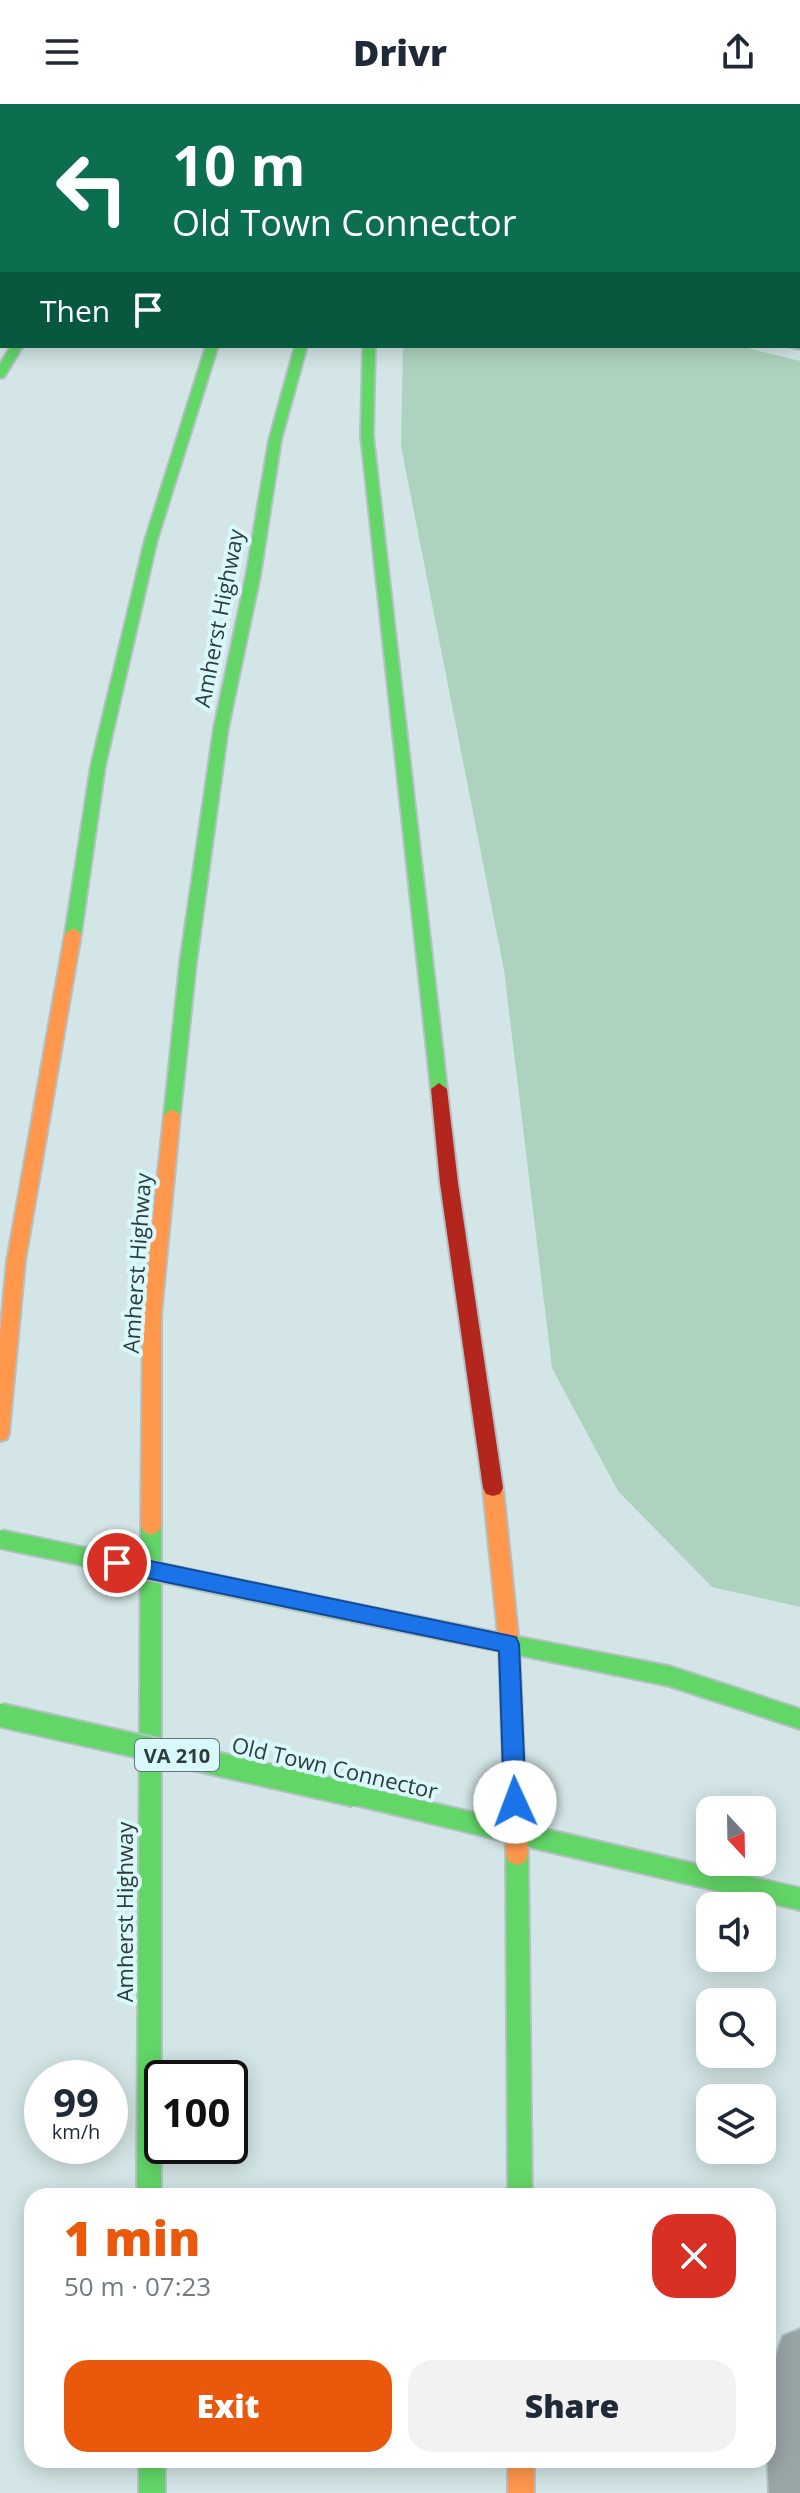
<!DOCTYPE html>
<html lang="en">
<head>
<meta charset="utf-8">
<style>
	:root { --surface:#fff; --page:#f2f2f3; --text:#1f2937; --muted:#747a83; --accent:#ea580c }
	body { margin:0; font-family:"Open Sans",sans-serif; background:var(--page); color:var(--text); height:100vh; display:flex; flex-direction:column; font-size:30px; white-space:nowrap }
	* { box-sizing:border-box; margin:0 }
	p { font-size:26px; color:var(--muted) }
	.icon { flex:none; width:44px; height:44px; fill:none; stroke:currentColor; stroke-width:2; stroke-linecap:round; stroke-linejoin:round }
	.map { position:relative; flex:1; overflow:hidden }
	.sheet { position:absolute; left:24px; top:2084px; width:752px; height:280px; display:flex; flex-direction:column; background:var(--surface); border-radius:24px; box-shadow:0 4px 20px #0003 }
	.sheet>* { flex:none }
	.hud { position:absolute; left:0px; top:0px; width:800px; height:244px; box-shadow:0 4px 20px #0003; background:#0b6e4f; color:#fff; overflow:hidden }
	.needle { width:52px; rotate:158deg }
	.fabs { position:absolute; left:696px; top:1692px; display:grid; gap:16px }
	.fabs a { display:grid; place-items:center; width:80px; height:80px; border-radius:16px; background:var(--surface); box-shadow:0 4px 20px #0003; font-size:40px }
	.speed { position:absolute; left:24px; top:1956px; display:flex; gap:16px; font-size:40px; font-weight:700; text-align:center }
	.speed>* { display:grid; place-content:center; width:104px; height:104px; border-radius:50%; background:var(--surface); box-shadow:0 4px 20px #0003; line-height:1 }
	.speed small { font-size:20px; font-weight:400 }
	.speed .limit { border:4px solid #111; border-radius:12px; background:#fff; color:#111 }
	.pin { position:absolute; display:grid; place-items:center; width:68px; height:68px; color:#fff; margin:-34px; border:4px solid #fff; border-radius:50%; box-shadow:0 2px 8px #0007 }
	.me { position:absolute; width:88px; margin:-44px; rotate:358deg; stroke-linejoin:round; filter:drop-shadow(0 0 6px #0008) }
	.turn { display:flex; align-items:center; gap:28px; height:168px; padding:0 40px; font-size:36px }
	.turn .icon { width:104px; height:104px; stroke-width:2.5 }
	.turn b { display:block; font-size:56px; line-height:68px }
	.then { display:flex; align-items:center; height:76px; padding:0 40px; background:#0003; gap:16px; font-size:30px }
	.round { display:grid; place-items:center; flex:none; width:84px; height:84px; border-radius:24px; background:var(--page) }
	.overview { display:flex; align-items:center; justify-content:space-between; height:136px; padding:0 40px }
	h1 { font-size:48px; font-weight:800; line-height:60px; color:var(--accent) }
	.primary-button { display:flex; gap:16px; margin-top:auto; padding:16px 40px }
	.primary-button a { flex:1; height:92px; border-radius:24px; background:var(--accent); color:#fff; font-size:32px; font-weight:800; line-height:92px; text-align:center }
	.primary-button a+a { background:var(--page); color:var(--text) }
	header { display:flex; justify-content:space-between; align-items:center; height:104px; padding:0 40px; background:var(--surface); font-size:36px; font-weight:800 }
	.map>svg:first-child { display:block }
	.forest { fill:#add3be }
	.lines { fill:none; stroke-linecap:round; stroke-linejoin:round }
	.lane-casing { stroke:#b4c1c3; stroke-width:4 }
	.street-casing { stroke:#b4c1c3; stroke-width:4 }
	.fast-casing { stroke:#b4c1c3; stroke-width:4 }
	.slow-casing { stroke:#b4c1c3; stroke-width:4 }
	.jam-casing { stroke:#b4c1c3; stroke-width:4 }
	.lane { fill:#99a4a7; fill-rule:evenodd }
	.street { fill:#99a4a7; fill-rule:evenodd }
	.fast { fill:#63d668; fill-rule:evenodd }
	.slow { fill:#ff974d; fill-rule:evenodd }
	.jam { fill:#b3261e; fill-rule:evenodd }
	.fast-bridge-far1-casing { stroke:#b4c1c3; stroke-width:22; stroke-linecap:butt }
	.fast-bridge-casing { stroke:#b4c1c3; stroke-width:27; stroke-linecap:butt }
	.fast-bridge-far1 { stroke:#63d668; stroke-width:18 }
	.fast-bridge { stroke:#63d668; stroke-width:23 }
	.route { fill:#1a73e8; stroke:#114b97; stroke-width:2 }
	.labels { text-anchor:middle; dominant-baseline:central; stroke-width:8; stroke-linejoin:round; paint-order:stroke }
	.shield { fill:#d8f8fc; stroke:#627476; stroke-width:2 }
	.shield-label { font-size:20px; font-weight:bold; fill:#2f3b3d }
	.street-label { font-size:22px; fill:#2f3b3d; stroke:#d8f8fc }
</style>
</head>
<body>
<header><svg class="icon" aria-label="menu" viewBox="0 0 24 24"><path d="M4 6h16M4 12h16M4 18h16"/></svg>Drivr<svg class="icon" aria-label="share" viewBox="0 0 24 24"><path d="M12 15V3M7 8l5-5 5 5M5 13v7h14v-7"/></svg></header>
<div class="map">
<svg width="800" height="2389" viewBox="0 0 800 2389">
	<rect width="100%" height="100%" fill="#d3e5e6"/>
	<polygon class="forest" points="403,242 739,242 800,257 800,1503 712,1483 618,1387 552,1264 504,866 401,342"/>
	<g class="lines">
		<defs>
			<path id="lane" d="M800,2225v164h-31c-2,-53 -6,-107 14,-157z"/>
			<g id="street">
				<rect x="486" y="0" width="24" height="2"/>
				<polygon points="798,227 800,245 788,242 798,242"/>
			</g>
			<g id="fast">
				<polygon points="11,242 23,242 4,273 0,274 0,260"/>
				<polygon points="206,242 218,242 157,436 105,662 81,830 73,836 65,830 91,662 145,436"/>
				<polygon points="295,242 307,242 281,336 260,472 228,624 196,859 180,1011 172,1017 164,1011 180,859 214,624 246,472 269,336"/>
				<polygon points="363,242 375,242 373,332 447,985 439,991 431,985 361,332"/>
				<polygon points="151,1413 158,1416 161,1422 161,2092 137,2092 141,1422 144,1416"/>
				<polygon points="509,1531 669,1562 800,1605 800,1625 669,1582 509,1549 502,1547 499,1540 502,1533"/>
				<polygon points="355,1681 800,1784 800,1806 520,1741 525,1742 528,1750 532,2092 508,2092 506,1750 509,1742 516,1740 355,1701 347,1698 344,1691 347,1684"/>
				<rect x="139" y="2356" width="26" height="33"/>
			</g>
			<g id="slow">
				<polygon points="181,0 192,0 180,2"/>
				<polygon points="73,824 81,830 25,1157 9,1329 7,1335 0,1337 0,1231 7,1157 65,830"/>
				<polygon points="172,1005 180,1011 161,1211 161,1422 158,1428 151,1431 144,1428 141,1422 143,1211 164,1011"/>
				<polygon points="493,1376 500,1378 503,1384 519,1540 528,1750 525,1758 517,1761 509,1758 506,1750 499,1540 483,1384 486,1378"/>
				<rect x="508" y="2356" width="26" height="33"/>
			</g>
			<g id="jam">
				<polygon points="439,979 447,985 458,1079 503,1384 500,1390 493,1392 486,1390 483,1384 440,1079 431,985"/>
				<polygon points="350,1499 509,1531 516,1533 519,1540 516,1547 509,1549 350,1517 343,1514 340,1508 343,1502"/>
			</g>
		</defs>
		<use href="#lane" class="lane-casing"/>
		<use href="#street" class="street-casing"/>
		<use href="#fast" class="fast-casing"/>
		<use href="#slow" class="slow-casing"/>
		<use href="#jam" class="jam-casing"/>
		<use href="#lane" class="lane"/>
		<use href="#street" class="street"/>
		<use href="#fast" class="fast"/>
		<use href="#slow" class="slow"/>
		<use href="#jam" class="jam"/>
		<defs>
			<polyline id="fast-bridge-far1" points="0,1435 350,1508"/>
			<polyline id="fast-bridge" points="0,1611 355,1691"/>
		</defs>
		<use href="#fast-bridge-far1" class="fast-bridge-far1-casing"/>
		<use href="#fast-bridge" class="fast-bridge-casing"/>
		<use href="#fast-bridge-far1" class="fast-bridge-far1"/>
		<use href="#fast-bridge" class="fast-bridge"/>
	</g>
	<polygon class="route" points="117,1450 516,1533 519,1540 526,1698 523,1705 515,1708 508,1705 504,1698 499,1547 117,1468 110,1466 107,1459 110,1453"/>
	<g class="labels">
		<rect class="shield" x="135" y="1635" width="84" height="32" rx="6"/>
		<g class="shield-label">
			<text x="177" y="1651">VA 210</text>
		</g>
		<g class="street-label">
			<text transform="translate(218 514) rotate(-79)">Amherst Highway</text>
			<text transform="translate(136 1159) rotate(-86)">Amherst Highway</text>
			<text transform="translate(335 1663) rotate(13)">Old Town Connector</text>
			<text transform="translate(124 1808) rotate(-90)">Amherst Highway</text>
		</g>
	</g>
</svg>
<div class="fabs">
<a><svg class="needle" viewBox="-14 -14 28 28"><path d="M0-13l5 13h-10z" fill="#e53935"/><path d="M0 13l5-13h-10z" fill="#747a83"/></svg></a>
<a><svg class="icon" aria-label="sound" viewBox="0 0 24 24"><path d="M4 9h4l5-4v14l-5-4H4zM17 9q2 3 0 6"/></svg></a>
<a><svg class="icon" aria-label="search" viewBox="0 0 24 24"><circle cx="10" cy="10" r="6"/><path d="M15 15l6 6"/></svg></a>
<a><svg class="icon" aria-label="layers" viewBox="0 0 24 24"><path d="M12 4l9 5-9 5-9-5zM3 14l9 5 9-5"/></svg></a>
</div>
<div class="speed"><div>99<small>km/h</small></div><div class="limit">100</div></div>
<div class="pin" style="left:117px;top:1459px;background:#d93025"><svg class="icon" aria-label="arrive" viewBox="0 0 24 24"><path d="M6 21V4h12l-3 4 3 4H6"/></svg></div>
<svg class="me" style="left:515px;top:1698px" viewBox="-20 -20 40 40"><circle r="19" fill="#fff"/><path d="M0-13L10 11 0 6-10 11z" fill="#1a73e8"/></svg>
<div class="hud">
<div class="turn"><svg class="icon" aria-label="left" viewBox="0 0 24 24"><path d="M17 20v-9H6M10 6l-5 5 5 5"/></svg><div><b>10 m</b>Old Town Connector</div></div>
<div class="then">Then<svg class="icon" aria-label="arrive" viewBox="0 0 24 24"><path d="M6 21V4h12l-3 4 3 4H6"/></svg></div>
</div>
<section class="sheet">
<div class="overview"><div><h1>1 min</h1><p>50 m · 07:23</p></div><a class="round" style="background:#d93025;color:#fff"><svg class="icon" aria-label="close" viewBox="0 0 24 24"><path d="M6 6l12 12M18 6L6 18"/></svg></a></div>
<div class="primary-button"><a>Exit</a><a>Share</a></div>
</section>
</div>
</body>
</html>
